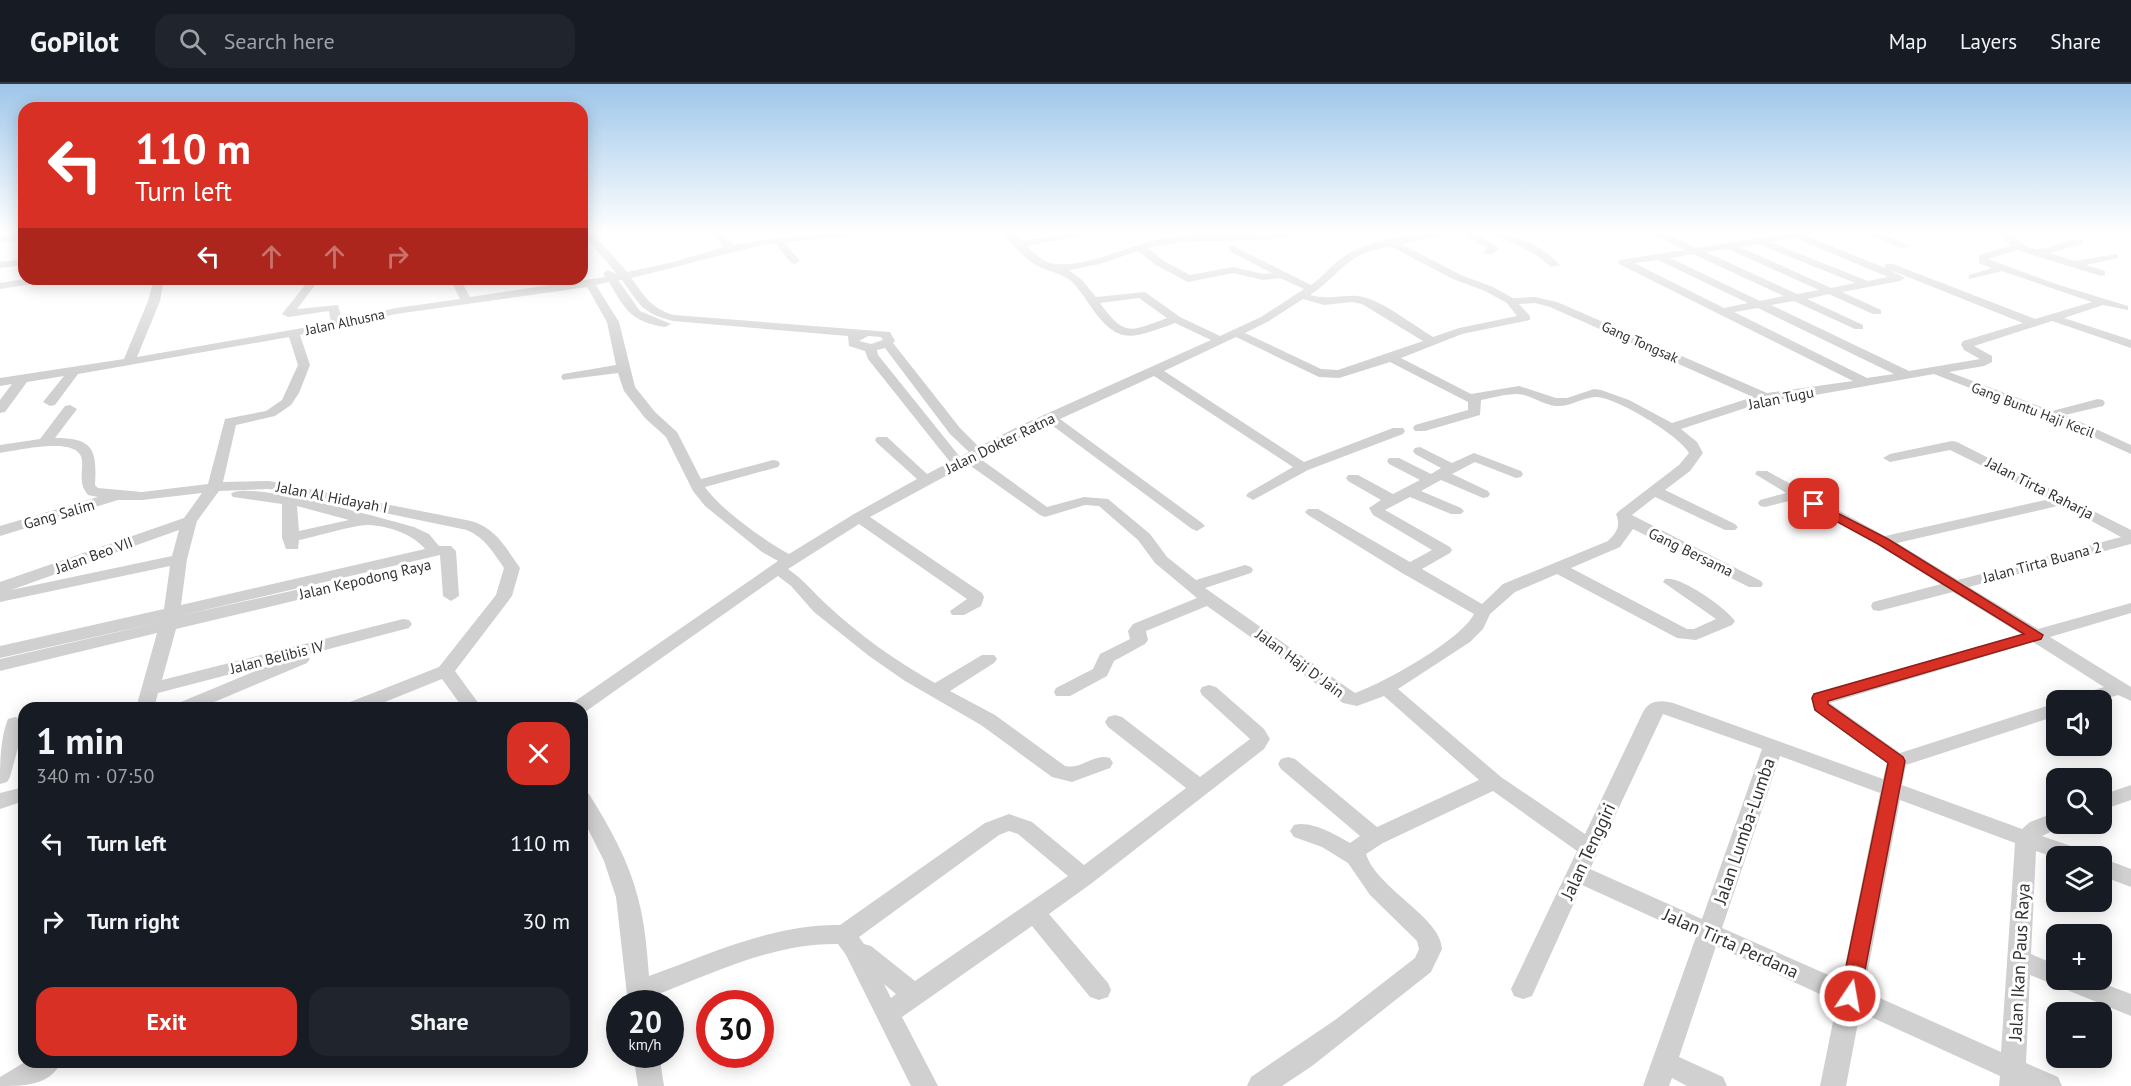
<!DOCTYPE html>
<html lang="en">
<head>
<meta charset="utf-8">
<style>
	:root { --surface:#171b24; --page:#20242c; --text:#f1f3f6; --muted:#9ea1a6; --line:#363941; --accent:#d93025 }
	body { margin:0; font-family:"PT Sans",sans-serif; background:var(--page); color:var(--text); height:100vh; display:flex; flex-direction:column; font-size:22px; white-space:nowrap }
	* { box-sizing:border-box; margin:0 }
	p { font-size:20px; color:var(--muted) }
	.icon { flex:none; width:33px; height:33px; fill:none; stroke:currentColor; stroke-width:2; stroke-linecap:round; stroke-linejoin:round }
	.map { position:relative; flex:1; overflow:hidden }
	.sheet { position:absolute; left:18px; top:618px; width:570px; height:366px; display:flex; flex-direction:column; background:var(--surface); border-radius:18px; box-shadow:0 3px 15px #0003 }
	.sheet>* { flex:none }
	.top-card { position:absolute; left:18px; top:18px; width:570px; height:183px; border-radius:18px; box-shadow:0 3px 15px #0003; background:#d93025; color:#fff; overflow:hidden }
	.controls { position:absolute; left:2046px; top:606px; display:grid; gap:12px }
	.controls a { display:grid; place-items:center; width:66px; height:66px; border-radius:12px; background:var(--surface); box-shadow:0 3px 15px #0003; font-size:30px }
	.speed { position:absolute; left:606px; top:906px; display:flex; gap:12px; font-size:30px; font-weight:700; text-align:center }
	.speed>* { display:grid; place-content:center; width:78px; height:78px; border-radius:50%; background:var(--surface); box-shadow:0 3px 15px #0003; line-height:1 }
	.speed small { font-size:15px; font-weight:400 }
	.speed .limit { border:9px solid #d22; background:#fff; color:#111 }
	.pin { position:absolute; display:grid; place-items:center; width:51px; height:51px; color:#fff; margin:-26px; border-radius:12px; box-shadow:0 3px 9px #0006 }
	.me { position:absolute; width:66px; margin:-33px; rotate:12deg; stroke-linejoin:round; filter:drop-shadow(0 0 4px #0008) }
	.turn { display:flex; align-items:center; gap:21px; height:126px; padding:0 18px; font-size:27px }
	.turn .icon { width:78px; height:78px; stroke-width:2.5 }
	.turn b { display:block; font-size:42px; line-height:51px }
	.lanes { display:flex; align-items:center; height:57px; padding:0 18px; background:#0003; justify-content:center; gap:30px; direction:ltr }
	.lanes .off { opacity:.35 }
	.round { display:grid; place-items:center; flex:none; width:63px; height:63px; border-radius:18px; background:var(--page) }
	.overview { display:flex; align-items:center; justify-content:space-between; height:102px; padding:0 18px }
	h1 { font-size:36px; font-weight:600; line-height:45px }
	.primary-button { display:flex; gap:12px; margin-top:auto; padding:12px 18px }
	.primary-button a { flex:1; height:69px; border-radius:18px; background:var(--accent); color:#fff; font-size:24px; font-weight:600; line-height:69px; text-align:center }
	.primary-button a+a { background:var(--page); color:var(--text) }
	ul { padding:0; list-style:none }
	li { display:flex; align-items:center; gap:18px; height:78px; padding:0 18px }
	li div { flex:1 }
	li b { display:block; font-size:22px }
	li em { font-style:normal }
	header { display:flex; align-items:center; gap:36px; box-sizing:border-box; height:84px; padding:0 30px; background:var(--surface); border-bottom:2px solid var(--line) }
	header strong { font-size:28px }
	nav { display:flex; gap:33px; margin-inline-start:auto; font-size:21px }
	.search { width:420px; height:54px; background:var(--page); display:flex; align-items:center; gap:15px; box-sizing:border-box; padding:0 21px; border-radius:18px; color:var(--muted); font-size:22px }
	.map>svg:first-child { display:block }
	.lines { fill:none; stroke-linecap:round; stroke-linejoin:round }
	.minor { fill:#d0d0d0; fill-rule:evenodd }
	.route { fill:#d93025; stroke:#8d1f18; stroke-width:1.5 }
	.labels { text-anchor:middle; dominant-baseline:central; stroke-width:6; stroke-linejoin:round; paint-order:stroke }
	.far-street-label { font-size:14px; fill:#333; stroke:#fff }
	.street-label { font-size:15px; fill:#333; stroke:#fff }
	.near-street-label { font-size:18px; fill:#333; stroke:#fff }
</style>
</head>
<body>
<header>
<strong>GoPilot</strong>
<div class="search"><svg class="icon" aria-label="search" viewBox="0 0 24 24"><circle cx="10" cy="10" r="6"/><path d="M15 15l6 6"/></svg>Search here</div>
<nav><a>Map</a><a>Layers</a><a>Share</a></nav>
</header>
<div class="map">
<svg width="2131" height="1002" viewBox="0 0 2131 1002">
	<rect width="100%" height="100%" fill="#fff"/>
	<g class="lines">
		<g class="minor">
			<polygon points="24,149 24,155 0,159 0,153"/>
			<path d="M582,149h11l34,39 42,-9 55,-16 -13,-14h11l11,12c43,-8 84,-12 127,-12l-5,3 -71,6 16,19 -5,3 -4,-1 -16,-20c-49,9 -96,24 -144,35 14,18 19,30 43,37l216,17 5,9 -2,2 67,85 19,19 38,-20 194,-87 -36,-17c-46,17 -58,23 -88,-22 -5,-7 -10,-15 -17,-21 -10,-7 -19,-8 -30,-13 -14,-6 -27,-22 -37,-34h11l8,8 48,-8h25l-68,13c9,9 17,18 30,18 35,2 69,-18 103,-25 46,-9 96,-6 143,-6l-24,6 -98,3 -33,6 16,13 26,14 43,-8 30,7 9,-1 -43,-22v-4l4,-1 78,39c12,-8 20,-20 32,-28 29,-20 74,-24 109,-24l-51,11 60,31 32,12 20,11 22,-1 22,5 210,91 86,-12 -234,-117v-4l65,-10 -33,-17h14l31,15 92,-15h26l-7,3 78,32v-4h8l142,55 57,-17 -90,-31 -33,8v-4l23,-7 -13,-5v-8l32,-9 -11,-13h11c29,34 41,3 72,7v4l-33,9 24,8 44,-7v4l-32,7 19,6v4l-4,1 -84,-26 -29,9 68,25 72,22v4l-25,-5 -39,13 67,22v8l-79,-27 -78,25 18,10v6l-8,4 -35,6 103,39 46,-12 5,1 2,3 -2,3 -38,9 66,30v9l-53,-24 -144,-56 -130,23 -37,4 -86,28 16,13 6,11 -13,18 -25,19 70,34 3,3 -3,3h-10l-70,-33 -23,18 129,66 2,3 -2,3h-12l-116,-58 -13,18 -49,21 116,61h7l22,-10 -53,-37 2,-3c15,-4 61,29 70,42l-3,4 -36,15 -19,-2 -120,-64 -42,18 -25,22 -7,15 -13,13 -72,47 103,88 84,57 58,-122c7,-13 20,-12 33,-8l207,75 4,-16 -73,-53 -3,-12 2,-4 208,-60 -68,-42 -74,19 -6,-1 -2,-4 2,-4 68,-18 -64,-40 -80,-45 -32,8 -5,-1 -2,-3 2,-3 26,-7 -31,-19 2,-3h10l118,65 165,-37 -100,-49 -60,12 -7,-4 7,-4 62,-13 5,1 174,88v14l-162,43 69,42 93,-26v10l-81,24 81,50v14l-13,-6 -17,5h-28l2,-4 29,-9 -71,-45 -203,61 70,50 156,-50v13l-150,49 -4,20 120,44 8,-7 26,-10v12h9l-2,2 -21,10 40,14 3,6 -29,2 -20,-7 -5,103 25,11v15h38l37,14v22l-101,-41 -4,88 32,14 4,9h-63l1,-10 -140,-64 -14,74h-26l17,-84 -121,-56 -37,111 44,20 4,9h-40l-15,-8 -3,8h-26l53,-149 -114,-52 -50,111 -9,3 -9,-3 -3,-7 66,-138 -84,-60 -110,52 -17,11c11,35 75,63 76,95l-11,23 -119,94 -30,20h-35l4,-9 84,-57 80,-62 4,-9 -2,-8 -47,-46 -22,-32 -26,-16 -28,-10 -4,-6 4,-6c16,-5 41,9 56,18l10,-7 -79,-67 -3,-5 3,-5 7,-2 7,2 82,68 102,-47 -95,-84 -27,10 -14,-3 -136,-97 -61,25 2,9 -3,4 -31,17 -7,15 -37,20h-14l-2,-4 2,-4 37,-19 7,-15 30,-15 -2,-8 5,-7 64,-26 -42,-35 -17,-23 -39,-34 -14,-1 -40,12 -5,-2 -72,-51 -98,53 112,76 2,4 -3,9 -17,9h-12l-2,-4 17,-12 -108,-75 -71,45c15,10 25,23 38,35 32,30 71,58 109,79l47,-28h12l3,4 -3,4 -44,28 45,24 70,51c16,4 29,-13 45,-8l3,5 -3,5 -38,14 -20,-5 -71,-52 -76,-44 -36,-25 -55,-44 -23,-26 -13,-10 -193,136 -3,1v-5h-13l2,-4 207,-143 -16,-9 -57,-46 -12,-15 -27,-54 -21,-19 -21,-27 -6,-18 -55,7 -2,-3 2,-3 53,-9 -9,-43 -20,-35 -191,27 -96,21 10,30 -11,28 -8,12 -16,11 -39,9 -13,57 46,-1 202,40c25,7 35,27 49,47l-8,28 -57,75 27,37h-19l-21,-29 -72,29h-27l2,-4 94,-37 57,-72 8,-27c-11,-16 -19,-30 -37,-38l-198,-41 -50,2 -22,30 -10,38 -6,46 244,-56c-12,-15 -37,-23 -56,-24 -13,-1 -54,12 -70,15l-1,9h-12l-4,-11v-34l-49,-7 -2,-3c13,-15 158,26 183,33l15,7 10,12h12l5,5 3,45 -8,5 -8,-5 -3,-41 -261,61 121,-27 8,5 -2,4 -130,31 -14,51 241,-61 6,1 3,4 -3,4 -103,27 4,4 -3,4 -107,45h-26l2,-4 101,-42 -119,31 -4,15h-18l21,-75 -157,38v-12l161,-37 -161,36v-12l164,-37 6,-43 -170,36v-20l184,-64 18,-25 -60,7h-24l-118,36v-10l98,-29 -10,-2c-10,-12 -5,-21 -6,-35 -3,-25 -65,-9 -82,-7v-8l40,-6 25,-33 5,-1 7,4 -22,29c39,0 42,12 40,47l3,3 44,4 66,-8 17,-65 41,-8 16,-11 16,-35 -9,-28 -211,37 -23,31 -5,1 -7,-4 21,-26 -37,6 -22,30 -5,1v-13l12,-16 -12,2v-8l124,-19 24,-58 6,-22h10l-4,22 -23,56 194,-34 -2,-12 -41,6 -6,-3 23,-29v-6h10v6l-18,24 41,-4 4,15 54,-12 64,-9 -10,-20h10l10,18 135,-20 -2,-4 5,-3 9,4zM1795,154l93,39 -20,4 -98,-39zM1758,160l97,39 -24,5 -91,-41zM1390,162l63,33 32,12 22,12 10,13 -58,12 -26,9c-18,-11 -47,-33 -66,-39 -19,-6 -35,3 -57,-3 19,-12 33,-32 52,-41 9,-4 19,-5 28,-8zM1728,165l91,41 -22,4 -91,-42zM1138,167l18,14 32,17 45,-9 30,7 17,-2 24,11 -43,28 -41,19 -40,-19 -35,-25 -49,5 -15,-18 -12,-9 31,-6zM1693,170l91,42 -24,5 -90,-43zM1658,176l90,43 -24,5 -90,-45zM1888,185l135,54 -60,18 -2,3 3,6 16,9 -71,12 -138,-66 23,-4 61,28h8v-4l-56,-26 22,-5 44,20h8v-4l-39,-18 58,-11 5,-3zM618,196h4c18,25 20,33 51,41l175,15 1,10 16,5 3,8 82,103 -23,12 -40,-37h-10l-2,3 2,3 40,36 -63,35 -65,40c-24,-13 -69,-45 -84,-67l73,-20 2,-3 -2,-3 -5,-1 -72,19 -24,-47 -22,-20 -20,-25 -16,-65 -23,-37 13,-3c16,28 23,40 56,45l6,-3 -31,-13zM1139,214l28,20c-36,13 -42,20 -67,-15zM1303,215l21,6 28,-3 10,2 61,37 -85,29 -17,-1 -76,-36 24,-12zM1535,219l15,4 203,90 -81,26 -43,-23 -28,-10 -7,-1 -27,9h-11l-37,-12 -48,8 -70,-36 61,-24 68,-14v-4l-11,-12zM1758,224l136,66 -27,4 -133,-66zM868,252l13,1 2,3 -12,4 -12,-3zM1236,253l83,40 20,1 51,-16 78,40v8l-53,15 -2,3 2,3h10l55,-16 1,-15c11,-2 24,-6 36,-6 13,0 26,11 39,12 15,1 27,-9 40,-9 20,0 84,39 93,56l-10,12 -60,46 -3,3c5,12 1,18 -8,27l-105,43 -21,20 -60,-35 28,-16 2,-3 -2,-3 -65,-37 25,-13 41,17h10l3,-3 -3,-3 -40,-17 20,-11 42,18 5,-1 2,-3 -2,-3 -36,-17 23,-12 41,16 5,-1 2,-3 -2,-3 -47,-18 -22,10 -32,-16 -5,1 -2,3 2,3 26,14 -10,6 -32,-16h-10l-2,3 2,3 31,16 -27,14 -35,-19h-10l-2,3 2,3 33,19 -12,8 4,7 59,35 -22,12 -92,-53h-10l-3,3 3,3 94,58 72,41c-13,26 -90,69 -119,79l-150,-105 46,-15 2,-3 -2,-3 -6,-2 -49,15 -29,-23 -17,-23 -42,-35 -24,-2 -37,10 -68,-49 70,-35 143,106 5,2 8,-5 -3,-3 -142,-104 94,-43 139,91 -45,26 -2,3 7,4 55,-30 95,-36 2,-3 -2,-3h-10l-89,34 -140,-91zM885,264l65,86 19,18 -9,5 -82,-102 -1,-5zM2062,421l59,32 -163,43 -61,-37zM297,422l52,14 -50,11zM179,446l-7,26 -161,34zM1663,630l99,35 -60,170 -112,-50zM1780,672l100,37 -38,188 -120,-53zM1900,716l115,43 -14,209 -137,-61z"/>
			<polygon points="1462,149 1475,149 1499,164 1493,170 1485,170 1484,168 1487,164"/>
			<path d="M1493,149c23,0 52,15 67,32l-9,2 -13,-11z"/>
			<polygon points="1865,149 1880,149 1910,162 1901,164"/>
			<polygon points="24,175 24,181 0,184 0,178"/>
			<polygon points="24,195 49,195 44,198 0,205 0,199"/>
			<path d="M1209,601l7,2 48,42 6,10 -6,10 -172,134 -43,31 59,69 3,7 -3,7 -9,3 -9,-3 -58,-71 -130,91 36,69h-27l-65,-131 -8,-11c-66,-1 -127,30 -187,53l1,7h-24l-12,-107 -12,-36 -22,-44v-26l7,3c20,32 40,67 49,104 7,26 9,52 11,78 62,-22 124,-52 191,-51l145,-102 24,-9 23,8 52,43 102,-77 -78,-61 -3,-5 3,-5 7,-2 7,2 78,60 50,-38 -48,-44 -2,-4 2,-4zM1009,747l9,3 50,42 -153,105 -44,-35 -7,-2 -5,-7 140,-102zM884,900l12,10 -5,4z"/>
			<path d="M15,633l7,2 2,7 -14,51 -3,5 -7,2c0,-21 0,-45 8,-65z"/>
			<polygon points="2131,701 2131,716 2102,726 2102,711"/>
			<polygon points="24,703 24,717 0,725 0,709"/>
			<polygon points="2102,774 2131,785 2131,803 2102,792"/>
			<polygon points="633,970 659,970 664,1002 638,1002"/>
			<path d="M25,978h36c-11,24 -38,24 -61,24v-9z"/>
		</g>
	</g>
	<linearGradient id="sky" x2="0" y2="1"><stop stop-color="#9ec6ea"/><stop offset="0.51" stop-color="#fff"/><stop offset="1" stop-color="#fff" stop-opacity="0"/></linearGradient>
	<rect width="2131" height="290" fill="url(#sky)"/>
	<polygon class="route" points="1814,417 1888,455 2043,551 2041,555 1828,617 1828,620 1903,673 1905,677 1860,912 1858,918 1850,921 1843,918 1840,912 1888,679 1815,626 1812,614 1814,610 2024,550 1878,460 1810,423 1808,420 1810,418"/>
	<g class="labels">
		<g class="far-street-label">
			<text transform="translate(345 238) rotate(-12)">Jalan Alhusna</text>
			<text transform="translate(1640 258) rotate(24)">Gang Tongsak</text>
			<text transform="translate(2033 326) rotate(21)">Gang Buntu Haji Kecil</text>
		</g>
		<g class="street-label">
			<text transform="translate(1781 314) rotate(-11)">Jalan Tugu</text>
			<text transform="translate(1000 359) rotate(-26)">Jalan Dokter Ratna</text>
			<text transform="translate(2040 404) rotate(27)">Jalan Tirta Raharja</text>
			<text transform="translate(332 413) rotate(11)">Jalan Al Hidayah I</text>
			<text transform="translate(59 430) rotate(-16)">Gang Salim</text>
			<text transform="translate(1691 468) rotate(26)">Gang Bersama</text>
			<text transform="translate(94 471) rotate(-20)">Jalan Beo VII</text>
			<text transform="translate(2042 478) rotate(-15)">Jalan Tirta Buana 2</text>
			<text transform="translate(365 495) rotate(-13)">Jalan Kepodong Raya</text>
			<text transform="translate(277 573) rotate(-14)">Jalan Belibis IV</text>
			<text transform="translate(1300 579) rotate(36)">Jalan Haji D' Jain</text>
		</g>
		<g class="near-street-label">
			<text transform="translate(1744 747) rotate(-71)">Jalan Lumba-Lumba</text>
			<text transform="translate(1588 767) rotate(-65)">Jalan Tenggiri</text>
			<text transform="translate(1731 859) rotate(24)">Jalan Tirta Perdana</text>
			<text transform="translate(2019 878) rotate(-87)">Jalan Ikan Paus Raya</text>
		</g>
	</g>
</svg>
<div class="controls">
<a><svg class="icon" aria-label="sound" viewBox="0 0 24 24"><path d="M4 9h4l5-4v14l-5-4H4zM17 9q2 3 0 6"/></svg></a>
<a><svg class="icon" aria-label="search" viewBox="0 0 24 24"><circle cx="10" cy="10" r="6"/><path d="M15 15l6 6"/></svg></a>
<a><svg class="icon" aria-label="layers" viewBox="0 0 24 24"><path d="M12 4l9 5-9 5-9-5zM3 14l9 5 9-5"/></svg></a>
<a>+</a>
<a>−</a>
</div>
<div class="speed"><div>20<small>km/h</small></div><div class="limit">30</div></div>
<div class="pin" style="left:1814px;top:420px;background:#d93025"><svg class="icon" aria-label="arrive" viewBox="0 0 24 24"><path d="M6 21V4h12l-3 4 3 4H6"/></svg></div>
<svg class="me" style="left:1850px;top:912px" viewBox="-20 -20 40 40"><circle r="17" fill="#d93025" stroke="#fff" stroke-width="3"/><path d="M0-11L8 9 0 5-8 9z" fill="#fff"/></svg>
<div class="top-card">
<div class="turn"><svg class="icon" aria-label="left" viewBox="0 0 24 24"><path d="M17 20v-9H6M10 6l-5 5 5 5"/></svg><div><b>110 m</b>Turn left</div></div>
<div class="lanes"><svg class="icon" aria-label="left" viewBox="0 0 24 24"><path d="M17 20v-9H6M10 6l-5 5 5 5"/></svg><svg class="icon off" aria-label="ahead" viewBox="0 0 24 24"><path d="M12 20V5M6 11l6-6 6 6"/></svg><svg class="icon off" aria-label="ahead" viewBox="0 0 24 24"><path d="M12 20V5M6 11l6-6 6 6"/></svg><svg class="icon off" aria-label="right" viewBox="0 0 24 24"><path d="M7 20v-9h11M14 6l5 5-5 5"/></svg></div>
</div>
<section class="sheet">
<div class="overview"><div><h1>1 min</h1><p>340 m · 07:50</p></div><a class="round" style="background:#d93025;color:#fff"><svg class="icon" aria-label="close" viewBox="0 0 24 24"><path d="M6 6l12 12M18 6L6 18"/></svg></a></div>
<ul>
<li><svg class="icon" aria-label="left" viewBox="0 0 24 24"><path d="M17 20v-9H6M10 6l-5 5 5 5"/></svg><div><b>Turn left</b></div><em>110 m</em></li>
<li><svg class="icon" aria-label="right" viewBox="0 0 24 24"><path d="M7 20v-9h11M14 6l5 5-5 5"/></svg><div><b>Turn right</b></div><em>30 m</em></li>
</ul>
<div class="primary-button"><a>Exit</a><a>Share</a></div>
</section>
</div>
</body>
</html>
